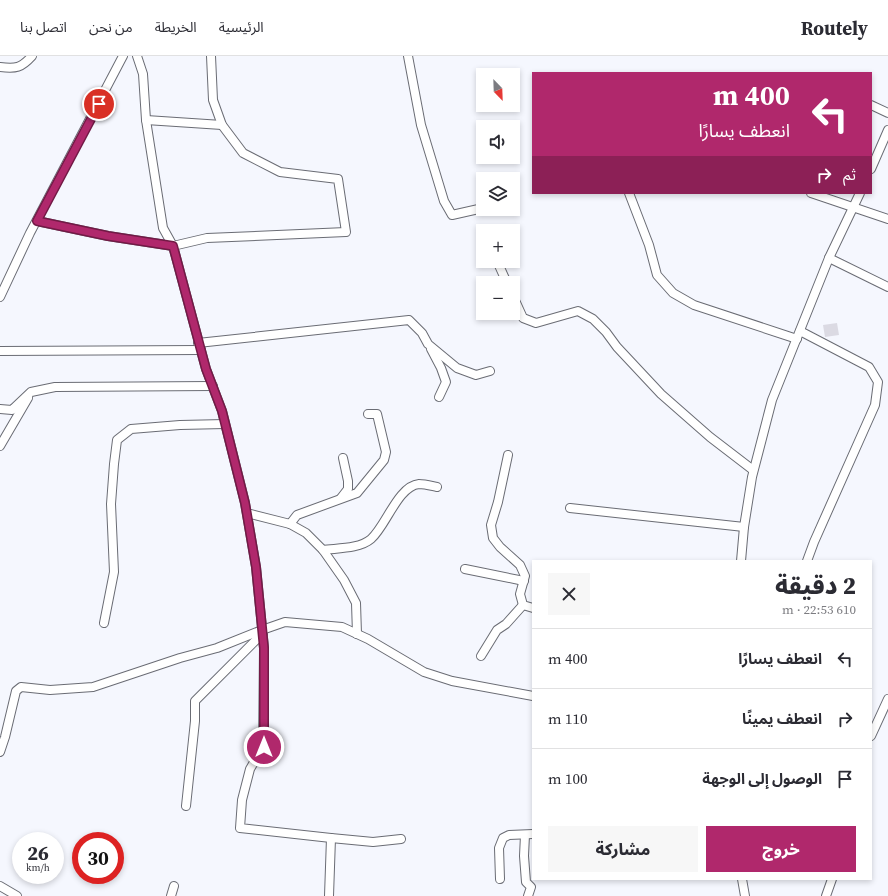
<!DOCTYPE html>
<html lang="ar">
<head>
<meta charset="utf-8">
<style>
	:root { --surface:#fff; --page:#f7f7f7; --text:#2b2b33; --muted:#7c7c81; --line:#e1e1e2; --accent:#b0286c }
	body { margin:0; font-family:"Source Serif 4","Noto Sans Arabic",serif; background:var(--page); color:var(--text); direction:rtl; height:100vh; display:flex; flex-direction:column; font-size:15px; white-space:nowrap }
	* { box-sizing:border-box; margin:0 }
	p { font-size:13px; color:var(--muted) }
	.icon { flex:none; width:22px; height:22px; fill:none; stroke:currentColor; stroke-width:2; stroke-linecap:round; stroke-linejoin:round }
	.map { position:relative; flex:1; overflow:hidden; direction:ltr }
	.panel { position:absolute; left:532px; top:504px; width:340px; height:320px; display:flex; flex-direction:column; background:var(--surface); border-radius:0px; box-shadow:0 2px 6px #0003; direction:rtl }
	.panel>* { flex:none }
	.banner { position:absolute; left:532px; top:16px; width:340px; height:122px; border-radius:0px; box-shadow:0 2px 6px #0003; direction:rtl; background:#b0286c; color:#fff; overflow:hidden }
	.needle { width:26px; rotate:157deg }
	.tools { position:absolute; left:476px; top:12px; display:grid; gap:8px }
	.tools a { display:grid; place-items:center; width:44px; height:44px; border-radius:0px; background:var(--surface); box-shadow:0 2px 6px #0003; font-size:20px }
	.speed { position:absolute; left:12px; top:776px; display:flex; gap:8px; font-size:20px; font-weight:700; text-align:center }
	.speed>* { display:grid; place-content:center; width:52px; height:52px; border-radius:50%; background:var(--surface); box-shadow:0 2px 6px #0003; line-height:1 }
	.speed small { font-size:10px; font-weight:400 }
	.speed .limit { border:6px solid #d22; background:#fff; color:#111 }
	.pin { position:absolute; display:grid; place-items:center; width:34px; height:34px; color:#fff; margin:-17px; border:2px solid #fff; border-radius:50%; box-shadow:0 1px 4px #0007 }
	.me { position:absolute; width:44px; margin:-22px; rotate:0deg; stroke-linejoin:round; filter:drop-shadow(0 0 3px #0008) }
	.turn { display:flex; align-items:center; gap:14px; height:84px; padding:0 16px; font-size:18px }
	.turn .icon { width:52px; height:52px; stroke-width:2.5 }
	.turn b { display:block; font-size:28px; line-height:34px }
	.then { display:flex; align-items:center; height:38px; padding:0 16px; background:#0003; gap:8px; font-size:15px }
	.round { display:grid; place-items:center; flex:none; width:42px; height:42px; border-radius:0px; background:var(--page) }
	.head { display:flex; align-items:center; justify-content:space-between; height:68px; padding:0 16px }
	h1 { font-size:24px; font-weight:800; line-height:30px }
	.action { display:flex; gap:8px; margin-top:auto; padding:8px 16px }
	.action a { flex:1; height:46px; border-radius:0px; background:var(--accent); color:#fff; font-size:16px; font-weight:800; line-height:46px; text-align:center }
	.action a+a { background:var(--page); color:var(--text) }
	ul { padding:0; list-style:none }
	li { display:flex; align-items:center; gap:12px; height:60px; padding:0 16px; border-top:1px solid var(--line) }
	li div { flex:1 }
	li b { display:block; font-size:15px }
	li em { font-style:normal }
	header { display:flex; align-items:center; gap:24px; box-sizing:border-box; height:56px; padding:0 20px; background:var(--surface); border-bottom:1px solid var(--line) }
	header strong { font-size:19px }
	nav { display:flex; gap:22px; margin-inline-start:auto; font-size:14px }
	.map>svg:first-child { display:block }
	.building { fill:#dbdae3 }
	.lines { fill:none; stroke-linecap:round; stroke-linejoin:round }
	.minor-casing { stroke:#6a6c74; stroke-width:10 }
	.minor { stroke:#fff; stroke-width:8 }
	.route-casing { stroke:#721a46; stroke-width:10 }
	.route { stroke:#b0286c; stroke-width:7 }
</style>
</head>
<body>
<header>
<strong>Routely</strong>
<nav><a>الرئيسية</a><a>الخريطة</a><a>من نحن</a><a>اتصل بنا</a></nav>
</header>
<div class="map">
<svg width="888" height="840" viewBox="0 0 888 840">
	<rect width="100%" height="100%" fill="#f5f7fe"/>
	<polygon class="building" points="837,267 839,279 825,281 823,269"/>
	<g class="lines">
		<defs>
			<g id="minor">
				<polyline points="137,0 143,18 146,64 163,172 173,190 206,313 222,355 245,447 256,511 264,592 263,691 250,713 242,744 240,772 331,782 373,786 401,783"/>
				<polyline points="408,0 421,69 444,145 452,159 483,152"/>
				<path d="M0,11c16,2 21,1 32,-11"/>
				<polyline points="871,49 888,57"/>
				<polyline points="146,64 222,69"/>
				<polyline points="871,113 888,74"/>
				<polyline points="629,137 649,189 657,219 673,237 694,249 797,283"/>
				<polyline points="811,137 888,163"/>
				<polyline points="37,165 108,180 173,190 207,182 346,176 338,123 280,116 243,97 222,69 213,44 211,0"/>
				<polyline points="829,202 888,231"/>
				<polyline points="497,205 507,227"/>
				<polyline points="513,240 523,262 536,267 578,255 593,263 606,276 617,291 661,338 710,381 753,414"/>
				<polyline points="0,241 30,177 123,0"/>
				<polyline points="800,275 869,311 878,326 875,349 814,486 807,505"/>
				<polyline points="198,287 409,264 422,277 428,288 457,312 476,319 490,315"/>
				<polyline points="431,293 441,312 446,326 439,341"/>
				<polyline points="0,295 201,294"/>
				<polyline points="0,353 12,354 31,336 55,331 213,330"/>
				<polyline points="0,390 28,342"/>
				<polyline points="508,399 498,446 491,469 493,482 500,491 520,509 525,520 520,538 523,549 533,552"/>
				<polyline points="341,442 348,433 348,425 343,402"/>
				<polyline points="570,452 744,471"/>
				<polyline points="247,457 290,468 306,477 323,494 344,524 356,547 357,578"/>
				<polyline points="290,468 297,459 357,437 384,404 386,396 377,358 368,358"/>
				<path d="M323,494c15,-2 36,-1 48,-11 15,-13 27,-53 48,-55 6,0 13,2 18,3"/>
				<polyline points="741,505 744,471 752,421 772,344 829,202 860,137"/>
				<polyline points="465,513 524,525"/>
				<polyline points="104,567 114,516 111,448 114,408 117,384 131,373 180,369 225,368"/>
				<polyline points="481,600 497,574 506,568 523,549"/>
				<polyline points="871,680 888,643"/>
				<polyline points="0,696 5,681 16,635 21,631 50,634 93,631 180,602 217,592 262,574 285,566 342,571 368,583 424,616 452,625 533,640"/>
				<polyline points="186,750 195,665 195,645 263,577"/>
				<polyline points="525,779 524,800 526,826 531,831 528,840"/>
				<polyline points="500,823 499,792 503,782 509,779 533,778"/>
				<polyline points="742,823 745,840"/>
				<polyline points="0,830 17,840"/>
				<polyline points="171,840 174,830"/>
				<polyline points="329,840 331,782"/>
				<polyline points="826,840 832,823"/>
			</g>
		</defs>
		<use href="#minor" class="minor-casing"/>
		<use href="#minor" class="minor"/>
	</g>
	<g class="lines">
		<defs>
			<polyline id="route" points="99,48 37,165 108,180 173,190 206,313 222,355 245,447 256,511 264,592 264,691"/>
		</defs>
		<use href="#route" class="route-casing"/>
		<use href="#route" class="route"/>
	</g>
</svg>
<div class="tools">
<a><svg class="needle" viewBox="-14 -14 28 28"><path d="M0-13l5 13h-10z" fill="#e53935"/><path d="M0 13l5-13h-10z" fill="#7c7c81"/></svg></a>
<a><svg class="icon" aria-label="sound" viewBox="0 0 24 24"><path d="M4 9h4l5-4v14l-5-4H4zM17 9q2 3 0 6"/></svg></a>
<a><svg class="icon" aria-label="layers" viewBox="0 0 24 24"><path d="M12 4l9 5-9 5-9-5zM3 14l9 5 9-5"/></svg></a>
<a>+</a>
<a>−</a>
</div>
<div class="speed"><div>26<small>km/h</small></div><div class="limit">30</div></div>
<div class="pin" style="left:99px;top:48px;background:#d93025"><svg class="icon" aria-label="arrive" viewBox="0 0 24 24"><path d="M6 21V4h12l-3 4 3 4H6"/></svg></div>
<svg class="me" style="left:264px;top:691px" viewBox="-20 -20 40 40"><circle r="17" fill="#b0286c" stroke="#fff" stroke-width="3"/><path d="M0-11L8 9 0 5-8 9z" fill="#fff"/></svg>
<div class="banner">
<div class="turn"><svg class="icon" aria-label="left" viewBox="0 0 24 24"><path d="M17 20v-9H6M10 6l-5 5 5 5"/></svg><div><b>400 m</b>انعطف يسارًا</div></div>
<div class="then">ثم<svg class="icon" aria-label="right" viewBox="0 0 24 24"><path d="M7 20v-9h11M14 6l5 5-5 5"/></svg></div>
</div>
<section class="panel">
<div class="head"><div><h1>2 دقيقة</h1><p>610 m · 22:53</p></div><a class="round"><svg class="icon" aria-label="close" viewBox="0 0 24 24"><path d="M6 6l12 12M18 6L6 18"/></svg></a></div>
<ul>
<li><svg class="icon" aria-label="left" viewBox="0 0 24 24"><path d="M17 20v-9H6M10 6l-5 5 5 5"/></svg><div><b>انعطف يسارًا</b></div><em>400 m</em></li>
<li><svg class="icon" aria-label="right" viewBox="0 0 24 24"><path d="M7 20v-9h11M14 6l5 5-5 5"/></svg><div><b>انعطف يمينًا</b></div><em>110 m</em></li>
<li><svg class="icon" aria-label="arrive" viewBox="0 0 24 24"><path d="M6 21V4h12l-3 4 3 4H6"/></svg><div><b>الوصول إلى الوجهة</b></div><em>100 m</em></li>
</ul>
<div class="action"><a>خروج</a><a>مشاركة</a></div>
</section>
</div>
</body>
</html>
